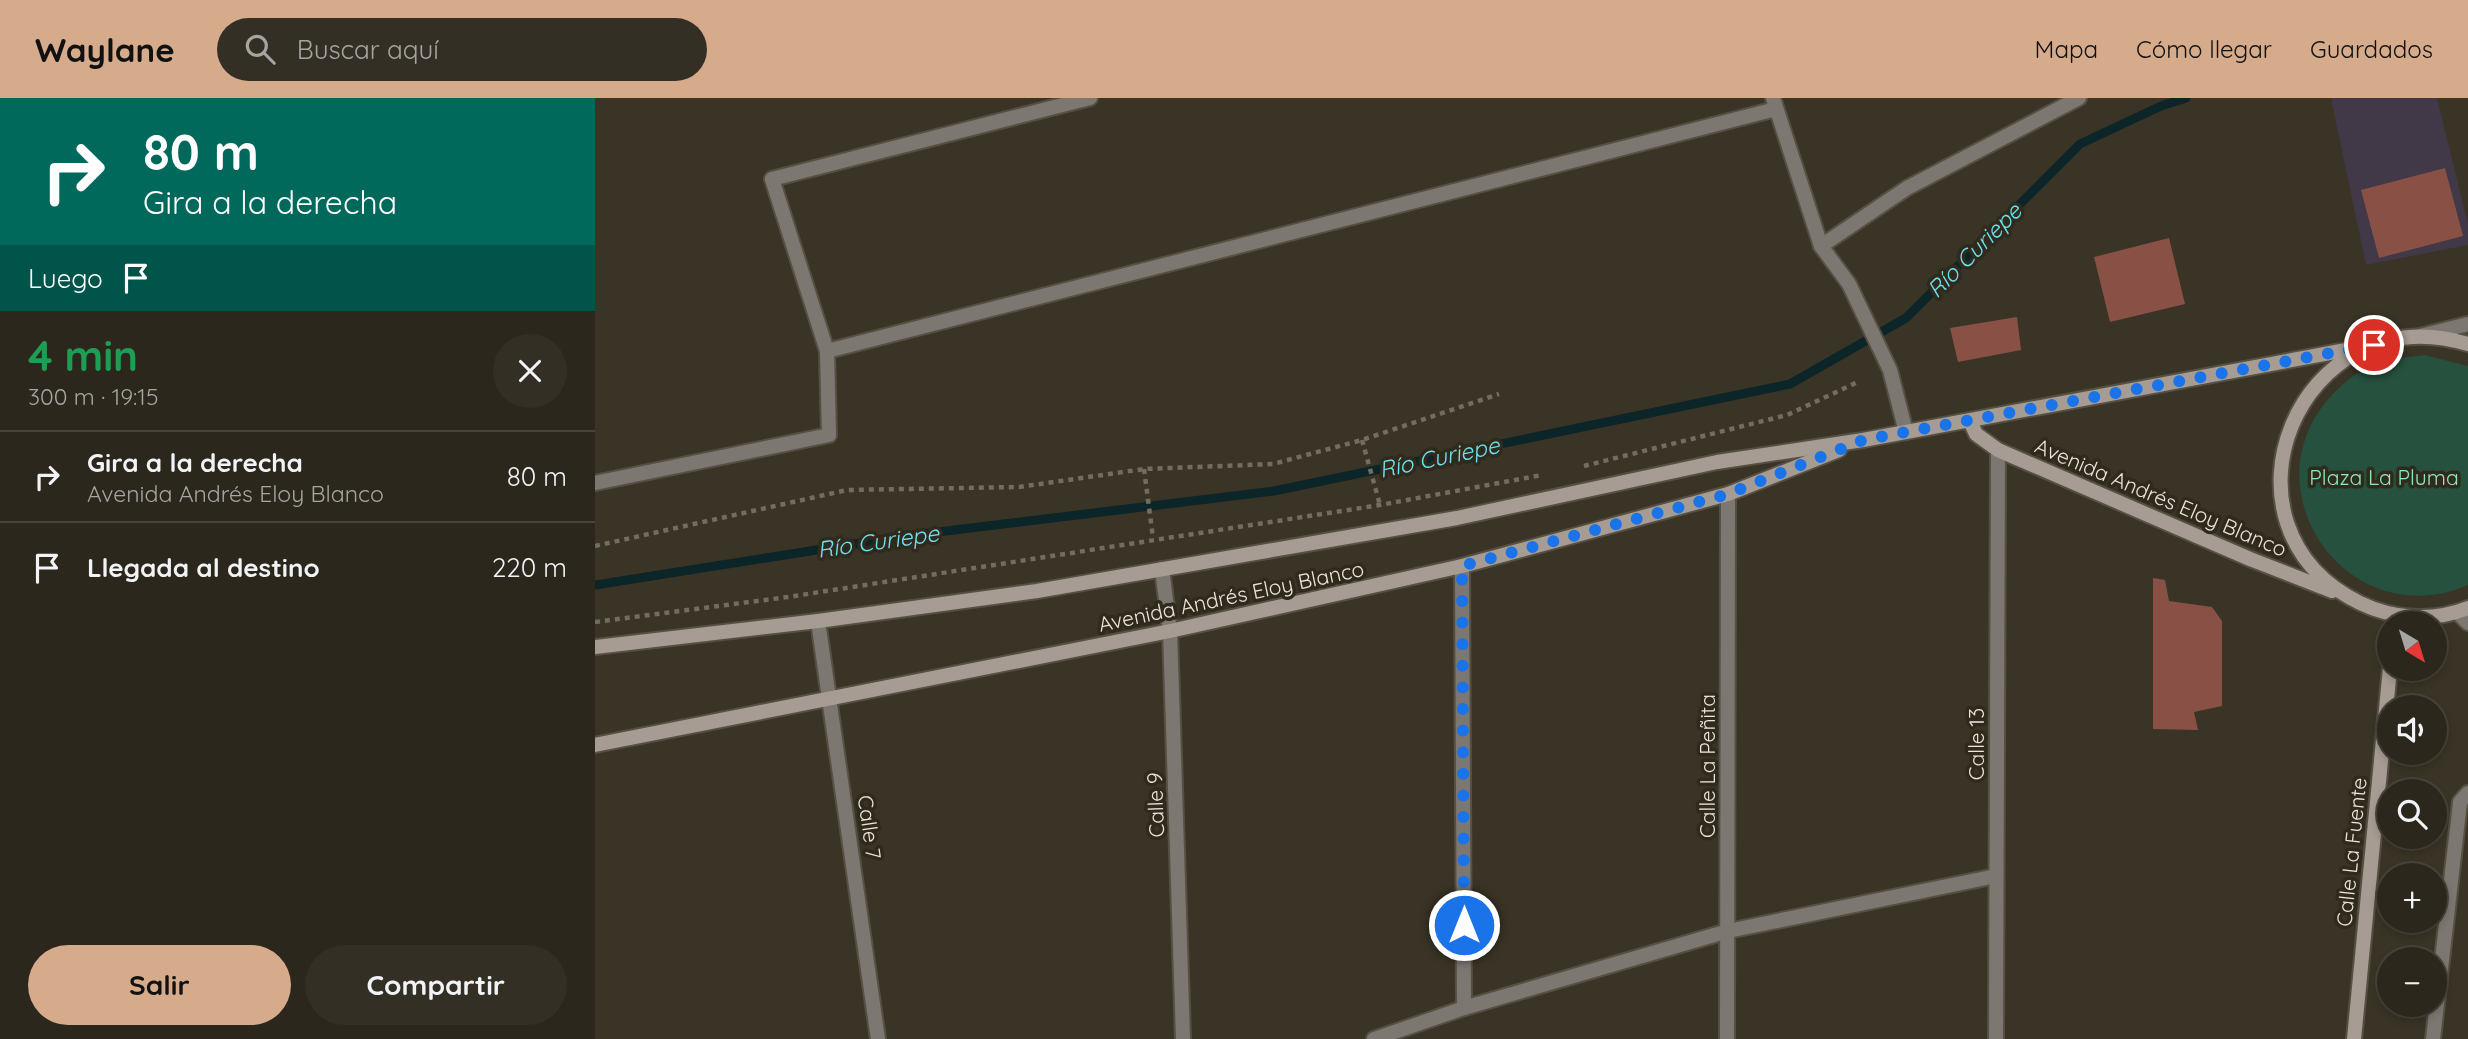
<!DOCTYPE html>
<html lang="es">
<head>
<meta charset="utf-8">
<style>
	:root { --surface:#2c271c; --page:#342f25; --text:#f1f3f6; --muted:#a6a5a3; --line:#48443b; --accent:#d6ab8b }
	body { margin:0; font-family:Quicksand,sans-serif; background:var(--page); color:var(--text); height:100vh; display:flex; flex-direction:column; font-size:26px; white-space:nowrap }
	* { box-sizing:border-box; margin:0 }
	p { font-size:23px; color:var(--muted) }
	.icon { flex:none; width:38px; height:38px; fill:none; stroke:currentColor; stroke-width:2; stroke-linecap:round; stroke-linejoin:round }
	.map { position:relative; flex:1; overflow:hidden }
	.sheet { display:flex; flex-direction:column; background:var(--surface); width:595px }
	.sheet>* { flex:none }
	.hud { background:#00695c; color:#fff; overflow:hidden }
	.needle { width:46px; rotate:142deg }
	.controls { position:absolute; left:1782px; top:513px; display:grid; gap:14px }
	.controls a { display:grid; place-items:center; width:70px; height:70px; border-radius:50%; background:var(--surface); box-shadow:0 4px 10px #0003,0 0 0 2px var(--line); font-size:35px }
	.pin { position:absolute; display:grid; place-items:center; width:60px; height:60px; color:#fff; margin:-30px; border:4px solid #fff; border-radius:50%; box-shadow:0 2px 7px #0007 }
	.me { position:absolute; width:77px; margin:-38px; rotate:0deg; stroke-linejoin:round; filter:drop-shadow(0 0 5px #0008) }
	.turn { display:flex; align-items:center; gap:24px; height:147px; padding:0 28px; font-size:32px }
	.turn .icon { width:91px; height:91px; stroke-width:2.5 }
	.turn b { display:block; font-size:49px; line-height:60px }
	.then { display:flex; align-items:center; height:66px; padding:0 28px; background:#0003; gap:14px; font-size:26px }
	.round { display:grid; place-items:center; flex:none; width:74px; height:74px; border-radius:37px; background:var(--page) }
	.overview { display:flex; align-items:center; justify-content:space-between; height:119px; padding:0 28px }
	h1 { font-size:42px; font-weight:800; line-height:52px; color:#1e9e55 }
	.button { display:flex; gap:14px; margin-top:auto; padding:14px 28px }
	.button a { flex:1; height:80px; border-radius:42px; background:var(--accent); color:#111; font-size:28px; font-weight:800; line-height:80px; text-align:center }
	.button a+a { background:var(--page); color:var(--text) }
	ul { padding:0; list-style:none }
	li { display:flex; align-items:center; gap:21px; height:91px; padding:0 28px; border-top:2px solid var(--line) }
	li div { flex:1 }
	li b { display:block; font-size:26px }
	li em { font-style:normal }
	header { display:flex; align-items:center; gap:42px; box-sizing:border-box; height:98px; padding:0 35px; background:var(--accent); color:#111 }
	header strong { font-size:33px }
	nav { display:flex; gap:38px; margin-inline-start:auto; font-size:24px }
	.search { width:490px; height:63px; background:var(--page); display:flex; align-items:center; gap:18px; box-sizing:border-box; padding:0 24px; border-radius:38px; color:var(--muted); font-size:26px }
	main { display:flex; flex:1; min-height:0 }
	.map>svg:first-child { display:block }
	.education { fill:#413848 }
	.green { fill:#26513f }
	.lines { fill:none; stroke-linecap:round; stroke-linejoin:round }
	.stream { stroke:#0c2528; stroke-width:9 }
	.building { fill:#895146 }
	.service-casing { stroke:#565043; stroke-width:18 }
	.minor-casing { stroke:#565043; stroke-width:18 }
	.secondary-casing { stroke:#565043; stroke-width:18 }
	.path { stroke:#726d61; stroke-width:4.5; stroke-dasharray:5 5; stroke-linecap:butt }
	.service { stroke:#7d7772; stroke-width:14 }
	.minor { stroke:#7d7772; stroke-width:14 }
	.secondary { stroke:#a69c94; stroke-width:14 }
	.route { stroke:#1a73e8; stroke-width:12; stroke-dasharray:0 21.6 }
	.labels { text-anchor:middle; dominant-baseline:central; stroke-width:7; stroke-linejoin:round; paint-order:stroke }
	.park-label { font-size:21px; fill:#8ae8bf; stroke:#302a1c }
	.street-label { font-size:21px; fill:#e9e5dd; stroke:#302a1c }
	.water-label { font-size:23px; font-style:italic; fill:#6de3f1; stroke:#302a1c }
</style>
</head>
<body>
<header>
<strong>Waylane</strong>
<div class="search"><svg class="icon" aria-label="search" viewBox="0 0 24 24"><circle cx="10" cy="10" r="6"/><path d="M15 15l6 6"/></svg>Buscar aquí</div>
<nav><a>Mapa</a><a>Cómo llegar</a><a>Guardados</a></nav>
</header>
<main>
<section class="sheet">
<div class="hud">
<div class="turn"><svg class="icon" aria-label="right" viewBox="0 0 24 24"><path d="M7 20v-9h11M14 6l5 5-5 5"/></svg><div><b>80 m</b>Gira a la derecha</div></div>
<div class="then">Luego<svg class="icon" aria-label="arrive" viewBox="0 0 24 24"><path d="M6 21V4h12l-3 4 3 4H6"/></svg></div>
</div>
<div class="overview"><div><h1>4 min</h1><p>300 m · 19:15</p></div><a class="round"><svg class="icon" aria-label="close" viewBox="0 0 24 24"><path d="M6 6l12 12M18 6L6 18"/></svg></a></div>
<ul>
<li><svg class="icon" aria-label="right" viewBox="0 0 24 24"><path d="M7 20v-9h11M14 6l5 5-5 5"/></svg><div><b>Gira a la derecha</b><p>Avenida Andrés Eloy Blanco</p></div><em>80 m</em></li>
<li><svg class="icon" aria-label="arrive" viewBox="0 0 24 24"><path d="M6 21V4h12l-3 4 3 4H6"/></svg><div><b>Llegada al destino</b></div><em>220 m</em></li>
</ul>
<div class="button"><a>Salir</a><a>Compartir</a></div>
</section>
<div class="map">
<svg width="1873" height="941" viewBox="0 0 1873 941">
	<rect width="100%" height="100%" fill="#3a3426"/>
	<polygon class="education" points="1736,0 1842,0 1873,126 1873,147 1771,167"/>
	<path class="green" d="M1830,257l43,11v219c-123,53 -228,-103 -130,-196 13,-13 31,-25 50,-29 12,-3 25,-3 37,-5z"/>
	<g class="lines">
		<polyline class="stream" points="0,487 310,438 679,393 1195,286 1311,220 1485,46 1566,8 1591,0"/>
	</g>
	<g class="building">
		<polygon points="1850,70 1868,138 1784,160 1766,92"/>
		<polygon points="1574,140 1590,206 1515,224 1499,159"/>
		<polygon points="1422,219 1426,252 1363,264 1355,230"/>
		<polygon points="1558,480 1570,482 1574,503 1617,509 1627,523 1627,608 1599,614 1603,632 1558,631"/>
	</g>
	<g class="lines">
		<defs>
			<polyline id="service" points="1838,941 1865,704 1873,695"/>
			<g id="minor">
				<polyline points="1178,0 1226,148 1254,186 1295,272 1311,334"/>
				<polyline points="1226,148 1312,90 1484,0"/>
				<polyline points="1825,238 1873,226"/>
				<polyline points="232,253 1181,11"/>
				<polyline points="0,385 234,337 232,253 177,81 495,0"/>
				<polyline points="867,468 869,910"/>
				<polyline points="567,471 575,533 588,941"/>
				<polyline points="1862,514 1873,525"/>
				<polyline points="223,523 283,941"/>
				<polyline points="779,941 869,910 1133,833 1401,778"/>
				<polyline points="1132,941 1133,396"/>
				<polyline points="1401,941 1403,352"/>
			</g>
			<g id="secondary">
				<path d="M1873,246c-170,-51 -264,183 -108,259 33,16 73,19 108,5"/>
				<polyline points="1375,323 1381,336 1403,352 1655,461 1737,493"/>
				<polyline points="0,549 223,523 442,493 862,420 1122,364 1268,342 1778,247"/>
				<polyline points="0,647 575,533 867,468 1133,396 1244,352"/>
				<polyline points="1759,941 1795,570"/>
			</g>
		</defs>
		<use href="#service" class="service-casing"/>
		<use href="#minor" class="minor-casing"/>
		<use href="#secondary" class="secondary-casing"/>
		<g class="path">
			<polyline points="767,342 785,407"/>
			<polyline points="989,368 1192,317 1265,283"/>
			<polyline points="549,371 558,440"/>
			<polyline points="0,448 252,392 424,389 549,371 678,366 767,342 904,296"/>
			<polyline points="0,524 193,499 785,407 947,377"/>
		</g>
		<use href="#service" class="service"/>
		<use href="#minor" class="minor"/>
		<use href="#secondary" class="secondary"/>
	</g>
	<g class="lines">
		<polyline class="route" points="869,827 867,468 1133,396 1268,342 1779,247"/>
	</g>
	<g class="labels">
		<g class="park-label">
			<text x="1789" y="379">Plaza La Pluma</text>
		</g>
		<g class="street-label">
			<text transform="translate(1566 399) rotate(23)">Avenida Andrés Eloy Blanco</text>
			<text transform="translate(636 498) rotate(-12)">Avenida Andrés Eloy Blanco</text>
			<text transform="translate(1381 646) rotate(-90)">Calle 13</text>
			<text transform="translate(1112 668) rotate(-90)">Calle La Peñita</text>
			<text transform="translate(560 707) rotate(-92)">Calle 9</text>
			<text transform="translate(275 729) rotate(82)">Calle 7</text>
			<text transform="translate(1756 754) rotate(-84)">Calle La Fuente</text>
		</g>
		<g class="water-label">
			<text transform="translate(1379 152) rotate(-45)">Río Curiepe</text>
			<text transform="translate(844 359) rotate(-12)">Río Curiepe</text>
			<text transform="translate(283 443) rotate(-8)">Río Curiepe</text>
		</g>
	</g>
</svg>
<div class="controls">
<a><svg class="needle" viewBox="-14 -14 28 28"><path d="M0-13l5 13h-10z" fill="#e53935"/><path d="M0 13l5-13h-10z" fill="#a6a5a3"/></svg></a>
<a><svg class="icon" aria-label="sound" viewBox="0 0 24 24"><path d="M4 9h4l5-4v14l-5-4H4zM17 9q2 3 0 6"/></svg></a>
<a><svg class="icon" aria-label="search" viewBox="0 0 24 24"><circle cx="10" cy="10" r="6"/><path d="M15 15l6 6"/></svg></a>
<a>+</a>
<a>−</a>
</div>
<div class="pin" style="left:1779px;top:247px;background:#d93025"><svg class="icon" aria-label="arrive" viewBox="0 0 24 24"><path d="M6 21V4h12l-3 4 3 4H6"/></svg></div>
<svg class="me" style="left:869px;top:827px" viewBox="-20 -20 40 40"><circle r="17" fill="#1a73e8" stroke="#fff" stroke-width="3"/><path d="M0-11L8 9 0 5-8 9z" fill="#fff"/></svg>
</div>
</main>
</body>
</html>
